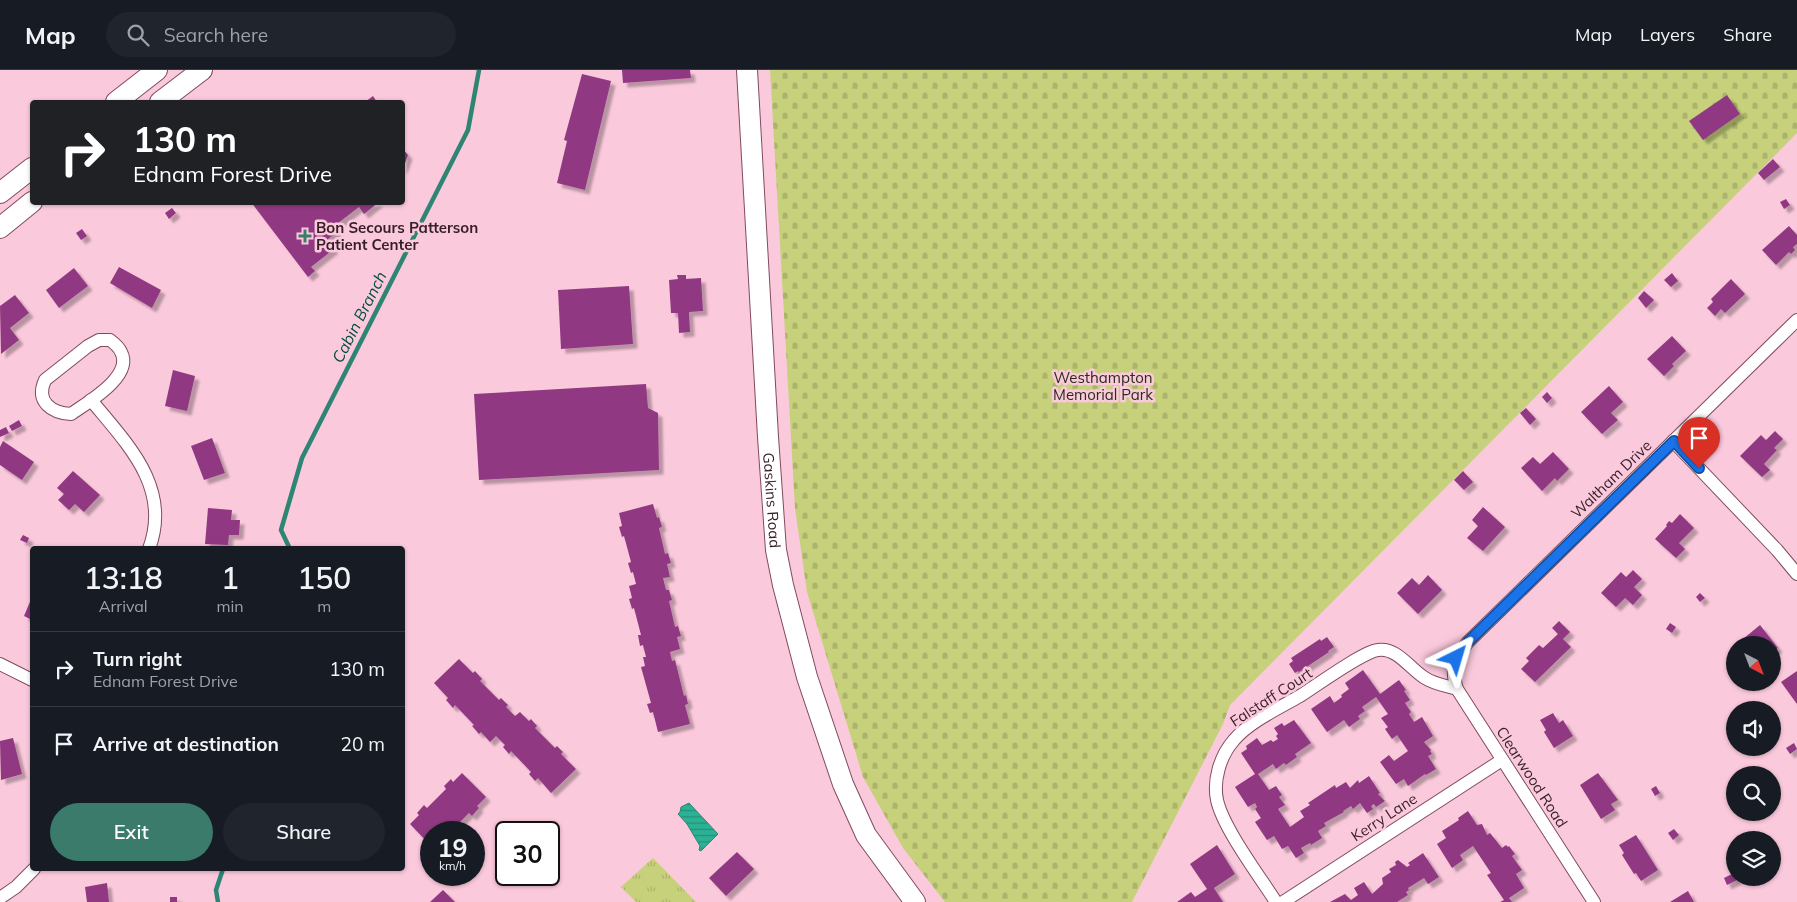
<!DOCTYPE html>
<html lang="en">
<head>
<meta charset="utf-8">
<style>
	:root { --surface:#171b24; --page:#20242c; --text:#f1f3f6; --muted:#9ea1a6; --line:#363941; --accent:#3b7b6b }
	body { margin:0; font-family:Mulish,sans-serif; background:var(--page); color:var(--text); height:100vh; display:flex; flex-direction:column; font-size:19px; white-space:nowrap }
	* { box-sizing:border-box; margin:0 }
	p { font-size:16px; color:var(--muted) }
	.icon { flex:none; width:28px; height:28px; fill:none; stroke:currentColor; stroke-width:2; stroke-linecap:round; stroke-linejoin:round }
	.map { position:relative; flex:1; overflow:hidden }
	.details { position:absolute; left:30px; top:476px; width:375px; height:325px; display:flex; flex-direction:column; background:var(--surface); border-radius:5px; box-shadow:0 1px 4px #0004 }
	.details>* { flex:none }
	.top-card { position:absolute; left:30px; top:30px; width:375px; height:105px; border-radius:5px; box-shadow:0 1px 4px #0004; background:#202124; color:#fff; overflow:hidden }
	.needle { width:32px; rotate:138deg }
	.controls { position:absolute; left:1726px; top:566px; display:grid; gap:10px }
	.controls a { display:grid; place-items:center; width:55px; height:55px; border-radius:50%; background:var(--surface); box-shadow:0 1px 4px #0004; font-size:25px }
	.speed { position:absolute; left:420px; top:751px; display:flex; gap:10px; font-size:25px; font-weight:700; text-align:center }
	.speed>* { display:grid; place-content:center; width:65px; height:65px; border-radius:50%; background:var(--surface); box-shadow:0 1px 4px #0004; line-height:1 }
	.speed small { font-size:12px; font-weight:400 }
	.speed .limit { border:2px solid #111; border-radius:8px; background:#fff; color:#111 }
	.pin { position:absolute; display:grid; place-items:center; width:42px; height:42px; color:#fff; margin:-51px -21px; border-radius:50% 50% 50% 0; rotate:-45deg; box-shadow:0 0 5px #0007 }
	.pin .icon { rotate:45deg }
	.me { position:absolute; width:55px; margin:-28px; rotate:40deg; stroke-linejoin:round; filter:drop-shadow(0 0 4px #0008) }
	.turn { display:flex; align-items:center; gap:18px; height:105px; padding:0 20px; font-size:22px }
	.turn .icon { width:65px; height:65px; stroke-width:2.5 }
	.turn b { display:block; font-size:35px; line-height:42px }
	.eta { display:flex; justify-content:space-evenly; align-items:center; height:85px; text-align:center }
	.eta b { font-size:30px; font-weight:600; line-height:35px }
	.button { display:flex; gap:10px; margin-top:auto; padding:10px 20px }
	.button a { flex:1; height:58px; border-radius:30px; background:var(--accent); color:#fff; font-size:20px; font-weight:600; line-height:58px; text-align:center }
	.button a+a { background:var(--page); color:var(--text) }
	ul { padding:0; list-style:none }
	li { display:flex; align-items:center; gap:15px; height:75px; padding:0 20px; border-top:1px solid var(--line) }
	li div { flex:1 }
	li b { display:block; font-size:19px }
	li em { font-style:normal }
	header { display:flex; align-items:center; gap:30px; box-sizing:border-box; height:70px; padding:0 25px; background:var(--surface); border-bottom:1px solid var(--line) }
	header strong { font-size:24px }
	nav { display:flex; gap:28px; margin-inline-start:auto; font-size:18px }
	.search { width:350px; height:45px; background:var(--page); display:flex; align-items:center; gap:12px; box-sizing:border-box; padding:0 18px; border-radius:28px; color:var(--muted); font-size:19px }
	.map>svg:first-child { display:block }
	.cemetery { fill:url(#cemetery-stones) }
	.park { fill:url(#park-tufts) }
	.water { fill:url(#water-rules); stroke:#2e8573 }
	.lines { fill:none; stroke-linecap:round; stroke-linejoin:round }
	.stream { stroke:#2e8573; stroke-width:4.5 }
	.building { fill:#913983; filter:url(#shadow) }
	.minor-casing { stroke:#804b61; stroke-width:14 }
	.primary-casing { stroke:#804b61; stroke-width:22 }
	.minor { stroke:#fff; stroke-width:12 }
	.primary { stroke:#fff; stroke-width:20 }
	.route-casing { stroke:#114b97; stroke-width:12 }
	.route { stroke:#1a73e8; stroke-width:9 }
	.poi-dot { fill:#3b7b6b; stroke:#fbc9dc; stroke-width:2 }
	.labels { text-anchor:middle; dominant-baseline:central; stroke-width:5; stroke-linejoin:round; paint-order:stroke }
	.poi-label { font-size:15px; font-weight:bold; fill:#351e27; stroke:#fbc9dc; text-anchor:start }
	.park-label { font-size:15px; fill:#2a2d17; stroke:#fbc9dc }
	.street-label { font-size:15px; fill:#351e27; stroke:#fbc9dc }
	.water-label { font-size:16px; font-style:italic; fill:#024f40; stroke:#fbc9dc }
</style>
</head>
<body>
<header>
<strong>Map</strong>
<div class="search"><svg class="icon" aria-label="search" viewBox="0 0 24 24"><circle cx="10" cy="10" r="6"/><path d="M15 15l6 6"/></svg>Search here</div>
<nav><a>Map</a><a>Layers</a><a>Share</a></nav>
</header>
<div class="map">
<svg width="1797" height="832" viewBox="0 0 1797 832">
	<defs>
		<pattern id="cemetery-stones" width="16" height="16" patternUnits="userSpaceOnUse" patternTransform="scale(1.25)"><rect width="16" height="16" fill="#c7d17c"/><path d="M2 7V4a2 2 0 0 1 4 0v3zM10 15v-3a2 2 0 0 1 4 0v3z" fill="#acb36b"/></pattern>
		<pattern id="park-tufts" width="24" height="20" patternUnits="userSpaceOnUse" patternTransform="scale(1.25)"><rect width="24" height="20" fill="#c7d17c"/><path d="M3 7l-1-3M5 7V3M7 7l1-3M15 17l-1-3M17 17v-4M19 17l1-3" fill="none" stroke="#acb36b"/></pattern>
		<pattern id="water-rules" width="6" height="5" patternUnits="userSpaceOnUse" patternTransform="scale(1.25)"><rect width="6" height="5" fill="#2bb194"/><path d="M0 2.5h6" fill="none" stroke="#268f79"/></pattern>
		<filter id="shadow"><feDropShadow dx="4.5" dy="4.5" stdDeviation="1" flood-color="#0004"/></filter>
	</defs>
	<rect width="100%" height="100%" fill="#fbc9dc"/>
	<polygon class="cemetery" points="770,0 1797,0 1797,63 1230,635 1223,654 1132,832 945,832 903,778 863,707 807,522 795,438"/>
	<polygon class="park" points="653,788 696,832 636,832 621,817"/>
	<polygon class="water" points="689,733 718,764 701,781 699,780 700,776 687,754 678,744 680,742 681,737"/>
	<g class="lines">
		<g class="stream">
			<polyline points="290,479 281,460 302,388 468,60 479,0"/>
			<polyline points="218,832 216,820 223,799"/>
		</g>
	</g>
	<g class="building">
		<polygon points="622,0 690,0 691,8 623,13"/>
		<polygon points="582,4 611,11 585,120 557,113 567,71 564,70"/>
		<polygon points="1727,25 1740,44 1703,70 1689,51"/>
		<polygon points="373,26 377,32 365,32"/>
		<polygon points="402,78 408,85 403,99 402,99"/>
		<polygon points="1773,89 1780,97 1764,110 1758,103"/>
		<polygon points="1786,129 1790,135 1784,139 1780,132"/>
		<polygon points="251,132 379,132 364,144 359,137 333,157 337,162 327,170 334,179 311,197 315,201 308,207"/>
		<polygon points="172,138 176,143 169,149 165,143"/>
		<polygon points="1789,156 1797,165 1797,174 1793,177 1795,180 1791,184 1789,182 1776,195 1762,180"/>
		<polygon points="82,159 87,166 81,170 76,163"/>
		<polygon points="119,197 161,220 152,238 110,213"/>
		<polygon points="74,198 88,216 59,238 46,220"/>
		<polygon points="1672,203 1678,211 1671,217 1664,210"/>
		<polygon points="677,205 686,205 686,209 701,208 703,241 689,242 690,262 679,263 678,243 671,243 669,210 678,209"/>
		<polygon points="1731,209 1745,224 1725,243 1721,239 1715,246 1707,238 1713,232 1711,229"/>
		<polygon points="629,216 633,274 561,279 558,220"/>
		<polygon points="1644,221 1654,230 1646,238 1638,228"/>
		<polygon points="15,225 29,243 10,258 19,270 1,284 0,236"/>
		<polygon points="1672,266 1686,281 1672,294 1674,296 1664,306 1647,289"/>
		<polygon points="173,300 195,306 187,341 165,336"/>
		<polygon points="646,314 648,338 658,343 659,400 479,410 474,324"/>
		<polygon points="1609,316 1623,332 1611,343 1618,350 1602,364 1581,342"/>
		<polygon points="1547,322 1552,328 1547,333 1542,327"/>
		<polygon points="1526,338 1536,349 1530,355 1520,343"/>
		<polygon points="19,350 22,356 12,361 9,356"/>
		<polygon points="6,357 9,363 0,367 0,360"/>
		<polygon points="1775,361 1783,369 1774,378 1777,380 1764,394 1770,400 1762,407 1740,386 1761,365 1766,370"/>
		<polygon points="212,368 225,403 204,410 191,376"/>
		<polygon points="3,371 34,392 22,410 0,395 0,377"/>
		<polygon points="1553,382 1569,399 1557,411 1555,408 1542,421 1521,398 1533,387 1540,394"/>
		<polygon points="73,401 100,425 84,442 75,434 69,440 58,430 64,424 57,418"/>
		<polygon points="1463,401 1473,412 1464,420 1454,410"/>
		<polygon points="653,434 657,448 659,447 662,457 659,458 665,484 668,483 671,493 667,494 670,507 663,508 666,520 669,520 672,530 669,531 675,557 678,556 681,566 677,567 680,579 670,582 672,591 675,590 684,626 686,625 688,634 685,635 690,654 658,662 653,642 650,643 647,634 651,633 641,597 645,596 643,587 646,587 643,575 640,576 638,565 641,565 634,538 632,539 629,529 632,528 629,516 636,514 633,502 631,503 628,493 631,492 624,466 622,467 619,457 622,456 619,443"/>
		<polygon points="1483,437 1505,457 1483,481 1467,468 1478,456 1472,450"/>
		<polygon points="208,438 232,440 231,450 240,450 239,465 229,465 228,475 205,474"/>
		<polygon points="1680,444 1694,458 1679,473 1685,479 1676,488 1655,469 1667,456 1666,455 1669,451 1672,453"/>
		<polygon points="23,465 29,468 27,473 20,470"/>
		<polygon points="1633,500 1642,509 1634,517 1642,525 1633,535 1625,528 1616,537 1601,523 1621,502 1626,507"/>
		<polygon points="1428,505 1442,520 1418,544 1397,523 1412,508 1419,515"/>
		<polygon points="1700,523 1705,528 1700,532 1696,527"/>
		<polygon points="32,527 32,550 24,546"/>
		<polygon points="1559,551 1570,562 1563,569 1571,577 1535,612 1521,599 1529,591 1526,588 1539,575 1543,578 1558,564 1552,558"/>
		<polygon points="1670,553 1676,557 1672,563 1666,559"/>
		<polygon points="1760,555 1778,578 1772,582 1772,575 1748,575 1743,569"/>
		<polygon points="1327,567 1334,577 1328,581 1329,582 1299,602 1298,601 1295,603 1289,594 1293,591 1291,588 1320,569 1321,571"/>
		<polygon points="459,589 473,603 475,601 482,609 480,611 499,630 501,628 508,635 506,637 515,646 520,642 529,651 531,649 537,656 535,658 555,678 557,676 563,682 561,684 576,699 551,723 538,708 535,711 529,704 531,702 511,681 509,684 503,677 505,675 496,666 490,672 481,662 479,664 472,656 474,655 455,635 453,638 446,630 448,628 434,613"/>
		<polygon points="1363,600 1380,624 1399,610 1406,620 1404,621 1410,630 1405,633 1411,642 1409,644 1414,652 1422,647 1433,666 1424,672 1431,680 1430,681 1432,684 1428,686 1436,699 1426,705 1425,704 1408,716 1404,709 1396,714 1380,692 1389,685 1394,691 1408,681 1397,665 1392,669 1385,659 1388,657 1381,648 1388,644 1376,627 1362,637 1365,641 1358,646 1360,649 1349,657 1344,650 1327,662 1311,639 1330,626 1334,633 1342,627 1341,625 1349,619 1345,613"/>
		<polygon points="1797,601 1797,634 1781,612"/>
		<polygon points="1553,643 1559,653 1563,650 1573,666 1554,678 1544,662 1546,660 1540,650"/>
		<polygon points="1294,650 1311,673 1295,684 1297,687 1286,695 1284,693 1276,699 1273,694 1258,704 1269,720 1276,716 1282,725 1279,727 1285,735 1278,739 1290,757 1304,747 1300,741 1310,735 1308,733 1335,715 1336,718 1346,712 1350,718 1358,710 1359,713 1369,706 1380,723 1378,724 1385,731 1376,737 1374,734 1371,736 1373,739 1367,743 1360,733 1353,739 1351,736 1343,741 1344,742 1324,753 1326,756 1318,761 1322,768 1311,775 1310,773 1301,778 1304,783 1296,788 1288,776 1282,779 1274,766 1267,770 1255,752 1261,748 1255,739 1257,737 1255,733 1248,737 1235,717 1255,704 1241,683 1247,679 1246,676 1257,668 1262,675 1271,670 1273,672 1278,669 1276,666 1278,664 1274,658 1282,653 1284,656"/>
		<polygon points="13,668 22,704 1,710 0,671"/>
		<polygon points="1794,673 1797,679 1790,684 1786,678"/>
		<polygon points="462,703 486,727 477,736 479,738 472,746 469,743 450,762 431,762 431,776 410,754 419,745 417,743 424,735 427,738 446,719 444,716 451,709 453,712"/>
		<polygon points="1598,703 1618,730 1611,734 1615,740 1601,749 1580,715"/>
		<polygon points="1656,716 1660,723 1655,726 1651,719"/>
		<polygon points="1468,741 1477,755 1482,754 1487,765 1490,763 1502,778 1506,775 1508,777 1509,776 1515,784 1512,786 1522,800 1516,804 1524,818 1509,828 1512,832 1500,832 1504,830 1487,805 1491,803 1473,776 1460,785 1463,790 1452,798 1437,774 1446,768 1442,761 1459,750 1458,748"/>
		<polygon points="1674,759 1679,765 1673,770 1668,763"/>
		<polygon points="1636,765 1658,800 1641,811 1636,803 1634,804 1622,785 1624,783 1619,775"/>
		<polygon points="1217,775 1235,804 1214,818 1223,832 1177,832 1191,822 1195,827 1207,819 1190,794"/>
		<polygon points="737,782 754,799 726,826 709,808"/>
		<polygon points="1423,783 1439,807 1428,814 1424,808 1408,818 1409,820 1406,822 1408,825 1397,832 1330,832 1345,824 1351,830 1358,825 1354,818 1364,812 1372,824 1383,814 1382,808 1391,802 1389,799 1396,795 1395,792 1398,790 1407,797 1410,795 1408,793"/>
		<polygon points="1734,803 1737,810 1727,815 1724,808"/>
		<polygon points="107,813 109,832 87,832 85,817"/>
		<polygon points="443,820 455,832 430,832"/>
		<polygon points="1688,821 1694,832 1670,832"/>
		<rect x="170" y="827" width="7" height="5"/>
	</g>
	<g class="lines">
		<defs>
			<g id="minor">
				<path d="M99,270h11c4,3 9,7 11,12 13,24 -33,50 -50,62 -19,-1 -36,-12 -26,-34l43,-34z"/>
				<path d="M91,330c36,44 81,87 58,149"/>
				<polyline points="1673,371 1777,480 1797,504"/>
				<polyline points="0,594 32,610"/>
				<polyline points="0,828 16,817 34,799"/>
				<path d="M1276,832c-16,-25 -53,-74 -59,-102 -4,-20 3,-44 17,-60 15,-18 45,-32 66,-44 16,-10 62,-44 78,-46 19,-3 33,20 47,28 9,6 22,8 32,11"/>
				<polyline points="1283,832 1502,690"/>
				<path d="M1594,832l-137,-213c-7,-22 -3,-29 11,-47l329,-322"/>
			</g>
			<g id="primary">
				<path id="s1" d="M747,0l21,367 8,113 7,35 24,92 36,107 23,51 49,67"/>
				<polyline points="116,32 157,0"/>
				<polyline points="160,32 202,0"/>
				<polyline points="0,123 32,98"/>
				<polyline points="0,158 32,132"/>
			</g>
		</defs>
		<use href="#minor" class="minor-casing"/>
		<use href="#primary" class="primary-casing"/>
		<use href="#minor" class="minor"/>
		<use href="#primary" class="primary"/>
	</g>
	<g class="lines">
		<defs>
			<polyline id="route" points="1456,588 1468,572 1674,371 1699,398"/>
		</defs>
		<use href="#route" class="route-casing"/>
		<use href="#route" class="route"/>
	</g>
	<path class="poi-dot" d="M302.5 158.5h5v5h5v5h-5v5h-5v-5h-5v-5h5z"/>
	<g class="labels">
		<g class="poi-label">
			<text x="316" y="157">Bon Secours Patterson<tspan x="316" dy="17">Patient Center</tspan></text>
		</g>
		<g class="park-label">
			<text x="1103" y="307">Westhampton<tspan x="1103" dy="17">Memorial Park</tspan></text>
		</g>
		<g class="street-label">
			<text transform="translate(1611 409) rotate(-44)">Waltham Drive</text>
			<text stroke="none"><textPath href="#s1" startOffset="431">Gaskins Road</textPath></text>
			<text transform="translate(1271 627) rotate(-33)">Falstaff Court</text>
			<text transform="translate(1532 707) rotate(57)">Clearwood Road</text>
			<text transform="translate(1384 747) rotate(-33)">Kerry Lane</text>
		</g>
		<g class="water-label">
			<text transform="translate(359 247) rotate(-63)">Cabin Branch</text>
		</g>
	</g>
</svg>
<div class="controls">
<a><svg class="needle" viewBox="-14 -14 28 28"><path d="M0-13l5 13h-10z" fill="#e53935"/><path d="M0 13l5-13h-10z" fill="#9ea1a6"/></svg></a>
<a><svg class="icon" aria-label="sound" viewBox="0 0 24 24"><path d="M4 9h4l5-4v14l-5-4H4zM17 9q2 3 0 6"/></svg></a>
<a><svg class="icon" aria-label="search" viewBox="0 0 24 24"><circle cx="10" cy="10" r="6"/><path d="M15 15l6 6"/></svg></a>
<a><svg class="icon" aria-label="layers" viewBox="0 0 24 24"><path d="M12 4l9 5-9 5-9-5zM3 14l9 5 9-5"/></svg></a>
</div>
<div class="speed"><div>19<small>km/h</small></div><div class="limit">30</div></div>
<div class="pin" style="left:1699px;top:398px;background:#d93025"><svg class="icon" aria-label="arrive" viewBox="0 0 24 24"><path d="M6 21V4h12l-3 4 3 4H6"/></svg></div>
<svg class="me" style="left:1456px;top:588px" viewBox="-20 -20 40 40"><path d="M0-17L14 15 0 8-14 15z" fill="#1a73e8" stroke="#fff" stroke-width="4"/></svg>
<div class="top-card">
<div class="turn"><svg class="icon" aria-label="right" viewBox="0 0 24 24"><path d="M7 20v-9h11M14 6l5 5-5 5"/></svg><div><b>130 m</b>Ednam Forest Drive</div></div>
</div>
<section class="details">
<div class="eta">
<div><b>13:18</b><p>Arrival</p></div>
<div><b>1</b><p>min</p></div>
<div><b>150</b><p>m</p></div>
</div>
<ul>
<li><svg class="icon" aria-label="right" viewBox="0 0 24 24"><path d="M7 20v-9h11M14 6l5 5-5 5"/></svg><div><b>Turn right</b><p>Ednam Forest Drive</p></div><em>130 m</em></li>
<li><svg class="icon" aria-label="arrive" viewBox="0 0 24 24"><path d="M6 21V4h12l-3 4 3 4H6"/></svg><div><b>Arrive at destination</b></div><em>20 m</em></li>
</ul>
<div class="button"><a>Exit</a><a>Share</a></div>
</section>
</div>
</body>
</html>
